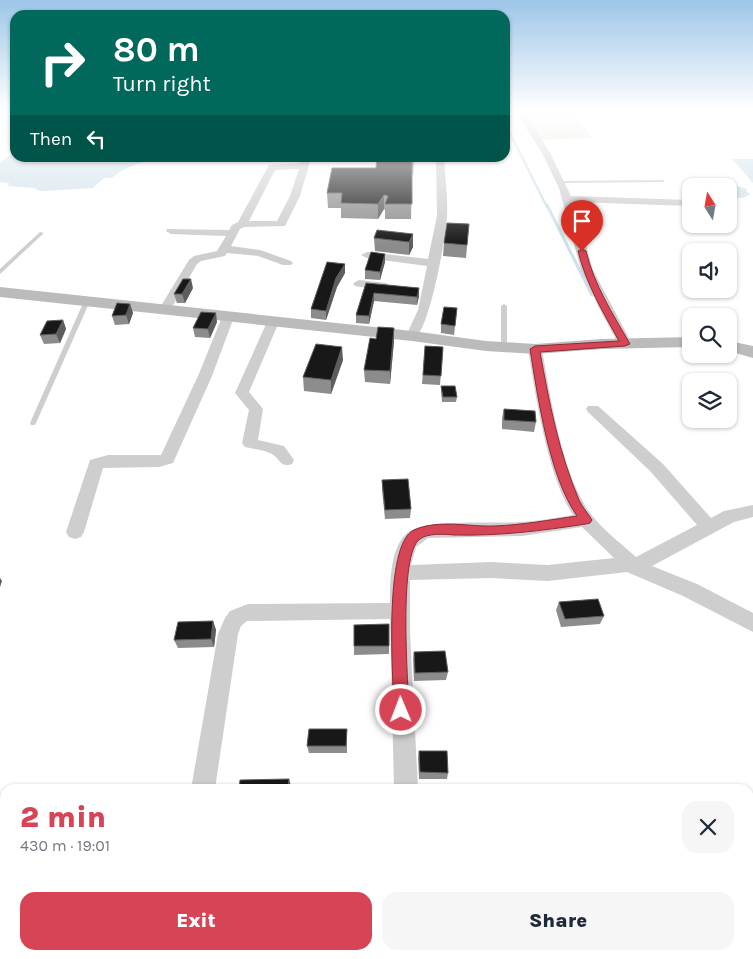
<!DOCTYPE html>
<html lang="en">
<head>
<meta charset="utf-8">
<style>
	:root { --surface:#fff; --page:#f6f6f7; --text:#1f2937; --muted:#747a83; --accent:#d74455 }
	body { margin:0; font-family:Karla,sans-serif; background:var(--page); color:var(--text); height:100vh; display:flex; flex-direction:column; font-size:19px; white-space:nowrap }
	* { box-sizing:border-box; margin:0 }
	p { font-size:16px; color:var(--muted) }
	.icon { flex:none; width:28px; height:28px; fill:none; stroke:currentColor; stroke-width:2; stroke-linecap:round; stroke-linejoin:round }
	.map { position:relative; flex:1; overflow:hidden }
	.side { position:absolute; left:0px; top:784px; width:754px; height:176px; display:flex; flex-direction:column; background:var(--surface); border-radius:15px 15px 0 0; box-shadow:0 1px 4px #0004 }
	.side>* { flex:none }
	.hud { position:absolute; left:10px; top:10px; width:500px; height:152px; border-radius:15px; box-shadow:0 1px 4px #0004; background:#00695c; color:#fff; overflow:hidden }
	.needle { width:32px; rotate:349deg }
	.controls { position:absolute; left:682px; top:178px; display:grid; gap:10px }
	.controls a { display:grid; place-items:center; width:55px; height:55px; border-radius:10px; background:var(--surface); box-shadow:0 1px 4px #0004; font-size:25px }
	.pin { position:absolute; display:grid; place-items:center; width:42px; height:42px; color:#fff; margin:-51px -21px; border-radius:50% 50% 50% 0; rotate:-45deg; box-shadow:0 0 5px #0007 }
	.pin .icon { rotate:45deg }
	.me { position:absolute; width:55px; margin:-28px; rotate:359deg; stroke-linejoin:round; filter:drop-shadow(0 0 4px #0008) }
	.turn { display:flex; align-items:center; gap:18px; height:105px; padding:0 20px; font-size:22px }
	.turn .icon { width:65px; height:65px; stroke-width:2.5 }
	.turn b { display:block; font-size:35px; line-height:42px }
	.then { display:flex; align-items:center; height:48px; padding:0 20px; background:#0003; gap:10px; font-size:19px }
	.round { display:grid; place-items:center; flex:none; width:52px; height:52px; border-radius:15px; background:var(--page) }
	.overview { display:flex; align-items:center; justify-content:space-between; height:85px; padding:0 20px }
	h1 { font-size:30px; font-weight:800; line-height:38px; color:var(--accent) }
	.cta { display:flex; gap:10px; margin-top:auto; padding:10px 20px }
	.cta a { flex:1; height:58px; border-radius:15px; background:var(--accent); color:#fff; font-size:20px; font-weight:800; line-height:58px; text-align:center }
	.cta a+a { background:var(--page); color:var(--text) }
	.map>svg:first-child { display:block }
	.green { fill:#e4e9dd }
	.water { fill:#cee0ea }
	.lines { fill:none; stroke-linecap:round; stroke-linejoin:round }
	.stream-far1 { stroke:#cee0ea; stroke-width:2.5 }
	.stream { stroke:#cee0ea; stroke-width:3 }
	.service { fill:#cecece; fill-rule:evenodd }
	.minor { fill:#cecece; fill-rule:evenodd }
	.secondary { fill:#bbb; fill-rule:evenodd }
	.wall { fill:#8c8c8c }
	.shaded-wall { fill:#5d5d5d }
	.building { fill:#181818; stroke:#5d5d5d }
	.route { fill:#d74455; stroke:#8c2c37 }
</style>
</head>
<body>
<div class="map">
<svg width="753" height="959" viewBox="0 0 753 959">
	<rect width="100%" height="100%" fill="#fff"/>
	<polygon class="green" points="520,110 571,110 592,138 538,140"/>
	<g class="water">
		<path d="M15,150v8h139c-14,6 -31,9 -42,20h-8l-11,10 -53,3 -6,-3 -26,-2 1,-3 -9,-1v-20l11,-7v-3z"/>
		<polygon points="732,159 753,159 753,183"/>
		<polygon points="724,182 747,189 746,191 750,194 743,198 729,197 729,186 715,186"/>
	</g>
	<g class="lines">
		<polyline class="stream-far1" points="505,123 547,207"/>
		<polyline class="stream" points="547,205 592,295"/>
		<g class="service">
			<polygon points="0,110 15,111 15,113 0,112"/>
			<polygon points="662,180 664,180 664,182 561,183 559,182 561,181"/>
			<polygon points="40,232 44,233 0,274 0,269"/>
			<polygon points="87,299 90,301 36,423 35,425 31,425 30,423 84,301"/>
			<polygon points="504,304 507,306 507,347 504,349 501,347 501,306"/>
		</g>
		<g class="minor">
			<polygon points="515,110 523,110 550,153 571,196 691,200 691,206 573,202 593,270 632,344 630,347 620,347 598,306 581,270 559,188 542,153"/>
			<path d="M303,158h8l-11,38 -15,30 -41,1 -4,2 -9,17 29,4 31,11 2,2 -2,2h-8l-25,-9 -31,-3 -2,3 -24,5 -4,3 -28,48h-8l-2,-3 30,-49 5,-4 23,-5 9,-15 -55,-2 -5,-3 1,-2 62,1 3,-5 6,-3 31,-57 32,-2zM299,169l-9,27 -13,25h-28l26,-51z"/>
			<path d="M436,158h8c1,19 4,39 3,58 -1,20 -18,120 -35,124l-6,-4 12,-26 9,-44 -60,-8 -6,-3 6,-3 61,7 9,-43z"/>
			<polygon points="359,280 386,283 392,287 386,291 355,286 353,284 355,282"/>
			<polygon points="228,313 234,317 212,376 173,463 159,467 103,468 84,532 81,537 75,539 69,537 66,532 90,460 108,455 161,455 198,376 222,317"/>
			<path d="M273,318l6,4 -30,70 14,17 -5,31 26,6 10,14 -2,4c-13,4 -11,-5 -20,-10 -7,-4 -19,-5 -27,-7l-3,-4 7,-33 -14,-17 32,-71z"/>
			<path d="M535,345l7,4c8,47 18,111 41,153 11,21 35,39 53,55l61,-32 -46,-53 -63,-60 -2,-3 2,-3h10l65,58 48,54 13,-7 29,-6v12l-19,5 -82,44 45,18 56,29v19l-70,-36 -56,-24 -79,9 -57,-3 -81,2v52l8,157h-24l-4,-170 -143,2 -6,5 -3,8 -23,155h-24l27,-155 7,-16 5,-7 18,-7 142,-1c0,-21 0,-55 17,-70 17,-15 88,-9 113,-11 18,-1 36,-4 53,-7 -26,-40 -37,-118 -45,-166zM582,527l32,31 -66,7 -57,-3 -80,3 5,-18 12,-9 94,-2z"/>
			<polygon points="102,955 130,955 129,959 101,959"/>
		</g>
		<g class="secondary">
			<polygon points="0,287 412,331 486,341 535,344 602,339 691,337 691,347 602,349 535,354 486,351 412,341 0,297"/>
			<polygon points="729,341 753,346 753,358 729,351"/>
		</g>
	</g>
	<g class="wall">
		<polygon points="414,158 413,175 412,175 411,219 385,219 385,210 384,209 378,219 341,218 341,208 328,208 327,193 376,168"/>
		<polygon points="469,224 466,258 443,256 444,243"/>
		<polygon points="413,234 413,247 409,255 375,251 374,238"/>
		<polygon points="385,262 380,280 365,279 365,270"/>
		<polygon points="345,264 345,273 337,287 326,320 311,318 311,309"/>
		<polygon points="366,283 419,288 419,296 417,305 374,301 369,324 356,323 356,315"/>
		<polygon points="193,288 185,303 177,303 174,294"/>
		<polygon points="130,304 133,313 129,324 115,325 112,316"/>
		<polygon points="457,308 454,335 441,333 441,324"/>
		<polygon points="63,320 66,329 60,343 44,344 40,335"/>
		<polygon points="217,322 210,338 195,337 193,328"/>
		<polygon points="376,339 394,341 390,384 365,382 364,370"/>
		<polygon points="425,346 443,347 440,385 422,384"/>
		<polygon points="343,360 331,394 304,391 303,377"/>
		<polygon points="441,386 457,397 456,402 442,402 441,391"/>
		<polygon points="504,409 536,422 534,432 502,429 502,418"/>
		<polygon points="382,480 411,509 410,518 385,519 382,489"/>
		<polygon points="559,602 604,616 600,624 561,627 556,610"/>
		<polygon points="213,621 216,630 214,647 178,648 174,640"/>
		<polygon points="354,646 389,646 389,654 354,655"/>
		<polygon points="414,652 448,672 446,680 414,681 413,660"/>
		<polygon points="347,736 347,753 309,753 307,746"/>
		<polygon points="419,751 448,773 447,779 419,779 418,758"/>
	</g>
	<g class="shaded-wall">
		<polygon points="384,195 384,209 378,219 378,204"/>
		<polygon points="413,234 413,247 409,255 409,242"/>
		<polygon points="385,254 385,262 380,280 380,272"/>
		<polygon points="345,264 345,273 337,287 326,320 326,311 336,278"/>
		<polygon points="191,279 193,288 185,303 182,294"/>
		<polygon points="419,288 419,296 417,305 417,297"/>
		<polygon points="374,293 374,301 369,324 369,316"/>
		<polygon points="130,304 133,313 129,324 126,315"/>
		<polygon points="216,313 217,322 210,338 208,329"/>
		<polygon points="63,320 66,329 60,343 56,334"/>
		<polygon points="394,328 394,341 390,384 390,371"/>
		<polygon points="342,347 343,360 331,394 331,380"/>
		<polygon points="0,578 2,581 0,587"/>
		<polygon points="213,621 216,630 214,647 211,639"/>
		<polygon points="289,779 292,789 288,789"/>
	</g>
	<g class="building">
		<polygon points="377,158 414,158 414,161 412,161 412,204 385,204 388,196 384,195 378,204 341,203 342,193 327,193 332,168 376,168"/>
		<polygon points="447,223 469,224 467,245 444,243"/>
		<polygon points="377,230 413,234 409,242 374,238"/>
		<polygon points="371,252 385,254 380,272 365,270"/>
		<polygon points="327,262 345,264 336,278 326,311 311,309"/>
		<polygon points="183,279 191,279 182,294 174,294"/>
		<polygon points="366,283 419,288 417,297 374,293 369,316 356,315"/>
		<polygon points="117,303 130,304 126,315 112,316"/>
		<polygon points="444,307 457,308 455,326 441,324"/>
		<polygon points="201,312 216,313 208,329 193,328"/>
		<polygon points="63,320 56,334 40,335 47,321"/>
		<polygon points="378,327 394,328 390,371 364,370 370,338 376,339"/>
		<polygon points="316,344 342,347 331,380 303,377"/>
		<polygon points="425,346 443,347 441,376 423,375"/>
		<polygon points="441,386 455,386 457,397 443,397"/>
		<polygon points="504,409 535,411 536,422 504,420"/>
		<polygon points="408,479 411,509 385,510 382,480"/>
		<polygon points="598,599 604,616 565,619 559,602"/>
		<polygon points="213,621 211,639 174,640 178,622"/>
		<polygon points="389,624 389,646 354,646 354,625"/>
		<polygon points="445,651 448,672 415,673 414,652"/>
		<polygon points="309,729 347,729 346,746 307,746"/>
		<polygon points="419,751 447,751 448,773 420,772"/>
		<polygon points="289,779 288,789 239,789 240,780"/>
	</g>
	<linearGradient id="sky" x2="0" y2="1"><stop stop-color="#9dc6e9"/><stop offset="0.45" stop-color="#fff"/><stop offset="1" stop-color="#fff" stop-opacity="0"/></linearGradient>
	<rect width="753" height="245" fill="url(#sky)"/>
	<path class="route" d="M582,249l4,2c8,34 27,63 44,93l-5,2 -85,6c9,50 19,101 39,148 3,7 9,13 13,20l-2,3 -4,1c-46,7 -86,12 -132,11 -10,-1 -26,-2 -34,4 -22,14 -12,143 -11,171l-2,5 -6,2 -5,-2 -2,-5c-1,-32 -11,-166 20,-180 24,-11 55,-3 80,-4 28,-1 55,-6 83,-10 -28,-40 -39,-118 -47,-167l5,-3 84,-5c-16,-29 -33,-57 -41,-90z"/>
</svg>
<div class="controls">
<a><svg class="needle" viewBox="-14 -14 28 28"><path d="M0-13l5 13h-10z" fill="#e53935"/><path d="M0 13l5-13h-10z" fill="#747a83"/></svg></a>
<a><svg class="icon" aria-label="sound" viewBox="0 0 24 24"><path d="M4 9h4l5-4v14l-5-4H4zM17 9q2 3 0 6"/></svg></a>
<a><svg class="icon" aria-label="search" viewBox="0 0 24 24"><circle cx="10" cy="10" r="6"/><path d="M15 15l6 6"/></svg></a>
<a><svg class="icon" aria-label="layers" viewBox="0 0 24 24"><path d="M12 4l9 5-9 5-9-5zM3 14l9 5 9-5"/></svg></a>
</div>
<div class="pin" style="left:582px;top:251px;background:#d93025"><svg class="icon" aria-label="arrive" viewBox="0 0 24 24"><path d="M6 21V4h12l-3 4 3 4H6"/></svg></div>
<svg class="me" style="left:401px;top:710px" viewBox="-20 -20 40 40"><circle r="17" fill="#d74455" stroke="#fff" stroke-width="3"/><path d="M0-11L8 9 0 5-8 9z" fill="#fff"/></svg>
<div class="hud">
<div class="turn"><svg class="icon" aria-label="right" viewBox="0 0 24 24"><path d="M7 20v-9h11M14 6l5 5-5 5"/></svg><div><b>80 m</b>Turn right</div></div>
<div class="then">Then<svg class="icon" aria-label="left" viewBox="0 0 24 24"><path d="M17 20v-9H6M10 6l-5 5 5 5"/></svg></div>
</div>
<section class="side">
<div class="overview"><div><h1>2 min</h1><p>430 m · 19:01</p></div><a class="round"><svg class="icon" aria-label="close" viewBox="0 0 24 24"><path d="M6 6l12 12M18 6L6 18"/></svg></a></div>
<div class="cta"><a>Exit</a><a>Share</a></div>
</section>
</div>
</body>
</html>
